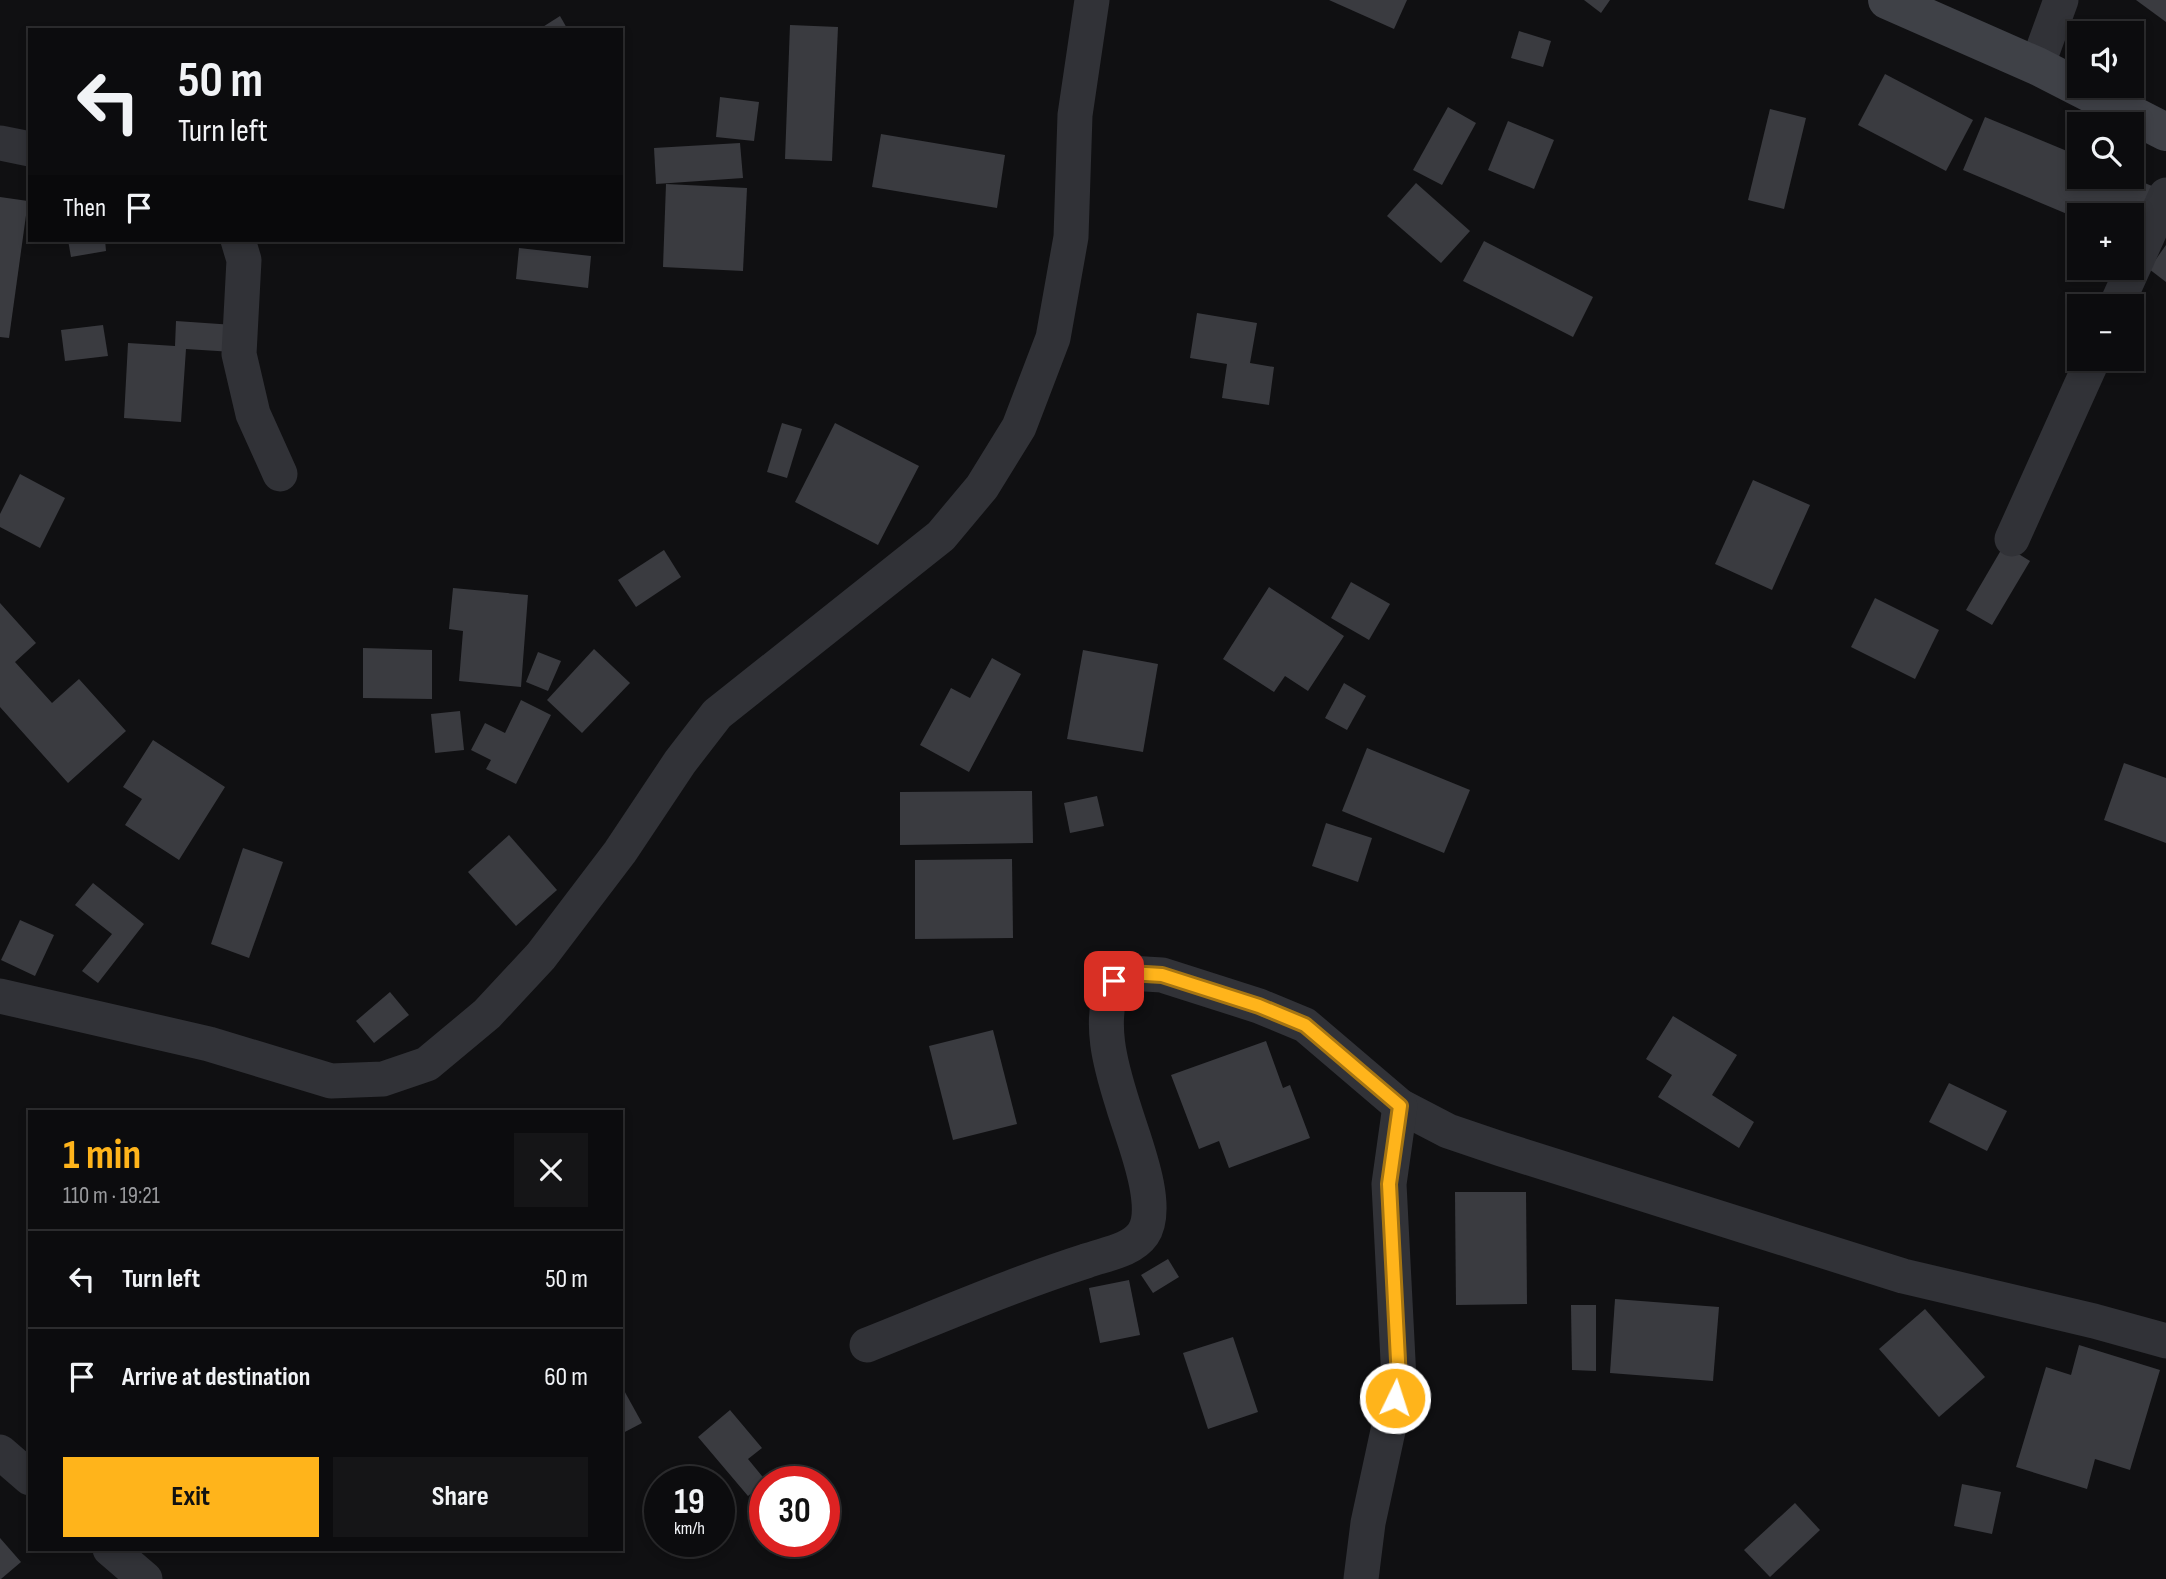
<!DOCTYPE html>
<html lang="en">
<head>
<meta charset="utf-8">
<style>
	:root { --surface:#0c0c0e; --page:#151517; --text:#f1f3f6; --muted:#9a9b9e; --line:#2c2c2e; --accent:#ffb41b }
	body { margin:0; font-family:"Sofia Sans Condensed",sans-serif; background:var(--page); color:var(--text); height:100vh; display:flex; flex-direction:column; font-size:26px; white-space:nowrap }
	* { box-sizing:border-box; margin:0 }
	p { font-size:23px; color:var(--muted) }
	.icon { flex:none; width:38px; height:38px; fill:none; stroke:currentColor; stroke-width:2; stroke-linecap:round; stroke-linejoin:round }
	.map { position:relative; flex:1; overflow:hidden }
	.side { position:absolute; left:28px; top:1110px; width:595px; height:441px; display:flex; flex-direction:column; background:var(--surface); border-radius:0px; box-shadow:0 4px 10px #0003,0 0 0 2px var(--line) }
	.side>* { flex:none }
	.hud { position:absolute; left:28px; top:28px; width:595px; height:214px; border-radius:0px; box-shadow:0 4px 10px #0003,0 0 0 2px var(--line); background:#0c0c0e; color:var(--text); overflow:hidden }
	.fabs { position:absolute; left:2067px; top:21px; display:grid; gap:14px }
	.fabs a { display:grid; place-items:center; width:77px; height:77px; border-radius:0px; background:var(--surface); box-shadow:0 4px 10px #0003,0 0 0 2px var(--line); font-size:35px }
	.speed { position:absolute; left:644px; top:1466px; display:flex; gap:14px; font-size:35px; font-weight:700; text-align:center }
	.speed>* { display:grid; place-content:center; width:91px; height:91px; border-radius:50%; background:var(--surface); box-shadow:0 4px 10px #0003,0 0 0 2px var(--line); line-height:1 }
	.speed small { font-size:18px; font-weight:400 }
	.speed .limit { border:10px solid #d22; background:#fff; color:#111 }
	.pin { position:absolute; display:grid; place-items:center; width:60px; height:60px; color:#fff; margin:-30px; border-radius:14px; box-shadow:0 4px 10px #0006 }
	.me { position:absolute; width:77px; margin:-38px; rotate:4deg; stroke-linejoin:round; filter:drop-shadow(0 0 5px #0008) }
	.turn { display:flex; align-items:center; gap:24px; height:147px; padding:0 35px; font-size:32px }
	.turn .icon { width:91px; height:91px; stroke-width:2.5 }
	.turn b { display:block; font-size:49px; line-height:60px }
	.then { display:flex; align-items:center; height:66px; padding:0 35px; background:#0003; gap:14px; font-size:26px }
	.round { display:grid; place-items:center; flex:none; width:74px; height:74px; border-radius:0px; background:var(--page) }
	.head { display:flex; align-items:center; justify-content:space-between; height:119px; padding:0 35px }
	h1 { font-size:42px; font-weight:700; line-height:52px; color:var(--accent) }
	.primary-button { display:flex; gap:14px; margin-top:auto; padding:14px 35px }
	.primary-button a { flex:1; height:80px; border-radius:0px; background:var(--accent); color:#111; font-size:28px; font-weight:700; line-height:80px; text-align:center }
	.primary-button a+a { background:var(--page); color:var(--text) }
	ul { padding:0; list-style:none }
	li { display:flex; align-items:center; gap:21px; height:98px; padding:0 35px; border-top:2px solid var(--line) }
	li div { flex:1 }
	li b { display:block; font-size:26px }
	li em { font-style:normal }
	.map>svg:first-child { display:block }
	.building { fill:#3a3b40 }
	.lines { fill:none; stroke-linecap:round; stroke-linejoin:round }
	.street { stroke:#313237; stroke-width:35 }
	.secondary { stroke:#3f4147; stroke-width:38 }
	.route-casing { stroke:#a67512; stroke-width:18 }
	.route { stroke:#ffb41b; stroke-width:12 }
</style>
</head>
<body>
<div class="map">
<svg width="2166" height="1579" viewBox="0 0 2166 1579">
	<rect width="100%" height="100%" fill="#101012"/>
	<g class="building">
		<polygon points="1329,0 1407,0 1394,29"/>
		<polygon points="1584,0 1610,0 1601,13"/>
		<polygon points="2136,0 2166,0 2166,22"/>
		<polygon points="560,16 568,30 538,30"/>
		<polygon points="790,25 838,27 832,161 785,159"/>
		<polygon points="1519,31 1551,41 1543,67 1511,58"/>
		<polygon points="1885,74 1973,120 1946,171 1858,125"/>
		<polygon points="720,97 759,102 754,141 716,137"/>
		<polygon points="1448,107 1476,123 1442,185 1413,170"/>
		<polygon points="1770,109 1806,118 1784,209 1748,200"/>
		<polygon points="1985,117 2079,156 2079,177 2130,177 2152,186 2132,236 2132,215 2079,215 2079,219 1963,170"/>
		<polygon points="1508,121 1554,140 1534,189 1488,170"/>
		<polygon points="881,134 1005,155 997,208 872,187"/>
		<polygon points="740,143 743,178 656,184 654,148"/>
		<polygon points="1416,183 1470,231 1441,263 1387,216"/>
		<polygon points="666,184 747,188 743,271 663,267"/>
		<polygon points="0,197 28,201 9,338 0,337"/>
		<polygon points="68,240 105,240 106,251 71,257"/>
		<polygon points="1484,241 1593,297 1573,337 1463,281"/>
		<polygon points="2166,245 2166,282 2149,269"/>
		<polygon points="519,248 591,256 588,288 516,279"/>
		<polygon points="1197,313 1257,323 1250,363 1274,367 1269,405 1222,398 1227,364 1190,358"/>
		<polygon points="176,321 234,325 233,352 186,349 181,422 124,418 128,343 175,346"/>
		<polygon points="103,325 108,356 65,361 61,330"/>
		<polygon points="782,423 802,429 787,478 767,472"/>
		<polygon points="835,423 919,466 878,545 795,502"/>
		<polygon points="20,474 65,498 40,548 0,527 0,514"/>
		<polygon points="1753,480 1810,505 1772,590 1715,564"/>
		<polygon points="2004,545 2030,561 1992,625 1966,610"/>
		<polygon points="664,550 681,577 636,607 618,580"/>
		<polygon points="1351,582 1390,604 1369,640 1331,618"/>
		<polygon points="1269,587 1344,636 1308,691 1285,676 1274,692 1223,659"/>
		<polygon points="453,588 528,595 521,687 459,681 463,631 449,629"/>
		<polygon points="1875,598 1939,630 1915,679 1851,647"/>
		<polygon points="0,603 36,643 15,662 52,703 79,679 126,731 68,783 0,707"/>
		<polygon points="363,648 432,650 432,699 363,698"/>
		<polygon points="594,649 630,683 582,733 547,700"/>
		<polygon points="1083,650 1158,664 1143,752 1067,739"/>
		<polygon points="538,652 561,661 548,691 526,682"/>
		<polygon points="992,658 1021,674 969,772 920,745 951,688 970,698"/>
		<polygon points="1344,683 1366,696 1347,730 1325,718"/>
		<polygon points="521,700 551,715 516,784 486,769 491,760 471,750 485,723 505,733"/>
		<polygon points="460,711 464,750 435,753 431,714"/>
		<polygon points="153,740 225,787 179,860 125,825 142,799 123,787"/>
		<polygon points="1367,748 1470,790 1444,853 1342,811"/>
		<polygon points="2124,763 2166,778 2166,843 2104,820"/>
		<polygon points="1032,791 1033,843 900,845 900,792"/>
		<polygon points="1097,796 1104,826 1070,833 1064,803"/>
		<polygon points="1326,823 1372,838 1358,882 1312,866"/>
		<polygon points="509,835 557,890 516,926 468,872"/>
		<polygon points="243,848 283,862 249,958 211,944"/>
		<polygon points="1012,859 1013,938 915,939 915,860"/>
		<polygon points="93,883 144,924 98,983 82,971 112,934 75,905"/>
		<polygon points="20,920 54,935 35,976 1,960"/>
		<polygon points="390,992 409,1015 374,1043 356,1021"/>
		<polygon points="1673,1016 1737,1055 1712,1095 1754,1122 1739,1148 1658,1097 1672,1075 1646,1059"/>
		<polygon points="993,1030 1017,1124 953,1140 929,1046"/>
		<polygon points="1266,1041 1283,1088 1290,1085 1310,1138 1229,1168 1219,1141 1199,1149 1171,1075"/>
		<polygon points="1949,1083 2007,1111 1987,1151 1929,1122"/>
		<polygon points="1455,1192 1526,1192 1527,1304 1456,1305"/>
		<polygon points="1168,1259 1179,1277 1153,1293 1141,1275"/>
		<polygon points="1129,1280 1140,1335 1100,1343 1089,1288"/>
		<polygon points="1615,1299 1719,1307 1713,1381 1610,1373"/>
		<polygon points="1571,1305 1596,1305 1596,1371 1572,1370"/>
		<polygon points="1925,1309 1985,1377 1939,1417 1879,1349"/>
		<polygon points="1233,1337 1258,1412 1208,1429 1183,1353"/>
		<polygon points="2079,1345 2160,1370 2130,1470 2095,1459 2087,1489 2016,1467 2046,1367 2071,1375"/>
		<polygon points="621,1385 642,1423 621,1434"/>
		<polygon points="730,1410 762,1448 748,1459 766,1481 748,1496 698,1437"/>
		<polygon points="1962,1484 2001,1492 1992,1534 1954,1526"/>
		<polygon points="1795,1503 1820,1530 1770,1577 1744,1550"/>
		<polygon points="0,1538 21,1562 1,1579 0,1579"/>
	</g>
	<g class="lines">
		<g class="street">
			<polyline points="2037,66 2061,0"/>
			<polyline points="0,143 30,149"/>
			<polyline points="238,240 244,260 239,354 253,414 280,474"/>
			<polyline points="2116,306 2166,195"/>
			<polyline points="2012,539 2093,359"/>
			<polyline points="0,996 209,1044 331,1081 383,1079 427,1064 487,1014 541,956 620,852 680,762 717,714 941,536 982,487 1019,427 1053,338 1071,237 1075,115 1092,0"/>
			<path d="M867,1345c73,-29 144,-60 219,-84 19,-7 45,-10 57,-27 19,-28 -11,-98 -20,-129 -13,-41 -25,-83 -9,-124l15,-8 33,2 97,31 46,19 95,81 48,25 53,18 402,127 191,45 72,20"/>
			<polyline points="0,1452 30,1478"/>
			<polyline points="110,1549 145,1579"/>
			<polyline points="1361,1579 1368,1523 1399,1380 1389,1184 1400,1106"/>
		</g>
		<polyline class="secondary" points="1887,0 2037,66 2166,132"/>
	</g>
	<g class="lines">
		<defs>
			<polyline id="route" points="1114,981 1129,973 1162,975 1259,1006 1305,1025 1400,1106 1389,1184 1399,1380 1395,1398"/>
		</defs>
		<use href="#route" class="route-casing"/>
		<use href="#route" class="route"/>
	</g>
</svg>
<div class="fabs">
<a><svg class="icon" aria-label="sound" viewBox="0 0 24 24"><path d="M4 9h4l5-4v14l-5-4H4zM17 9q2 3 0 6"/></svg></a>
<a><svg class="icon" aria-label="search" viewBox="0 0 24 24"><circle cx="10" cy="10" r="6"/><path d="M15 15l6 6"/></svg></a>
<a>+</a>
<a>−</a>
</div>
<div class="speed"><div>19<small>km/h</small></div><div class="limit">30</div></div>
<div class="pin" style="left:1114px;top:981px;background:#d93025"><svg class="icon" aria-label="arrive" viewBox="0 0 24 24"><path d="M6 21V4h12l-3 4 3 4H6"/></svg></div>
<svg class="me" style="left:1395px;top:1398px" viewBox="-20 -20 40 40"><circle r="17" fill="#ffb41b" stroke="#fff" stroke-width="3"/><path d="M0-11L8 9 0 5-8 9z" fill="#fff"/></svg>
<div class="hud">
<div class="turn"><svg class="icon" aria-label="left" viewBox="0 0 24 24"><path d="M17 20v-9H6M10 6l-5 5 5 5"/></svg><div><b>50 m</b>Turn left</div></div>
<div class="then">Then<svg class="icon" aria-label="arrive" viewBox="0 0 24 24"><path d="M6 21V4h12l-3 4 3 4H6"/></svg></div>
</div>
<section class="side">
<div class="head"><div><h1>1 min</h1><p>110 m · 19:21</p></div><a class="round"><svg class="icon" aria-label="close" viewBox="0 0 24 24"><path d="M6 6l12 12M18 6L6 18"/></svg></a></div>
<ul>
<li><svg class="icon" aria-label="left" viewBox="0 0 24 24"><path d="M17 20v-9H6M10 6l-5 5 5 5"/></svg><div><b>Turn left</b></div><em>50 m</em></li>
<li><svg class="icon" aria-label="arrive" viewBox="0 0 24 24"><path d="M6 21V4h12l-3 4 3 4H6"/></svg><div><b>Arrive at destination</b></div><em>60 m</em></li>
</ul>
<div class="primary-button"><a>Exit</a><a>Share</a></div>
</section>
</div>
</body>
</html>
